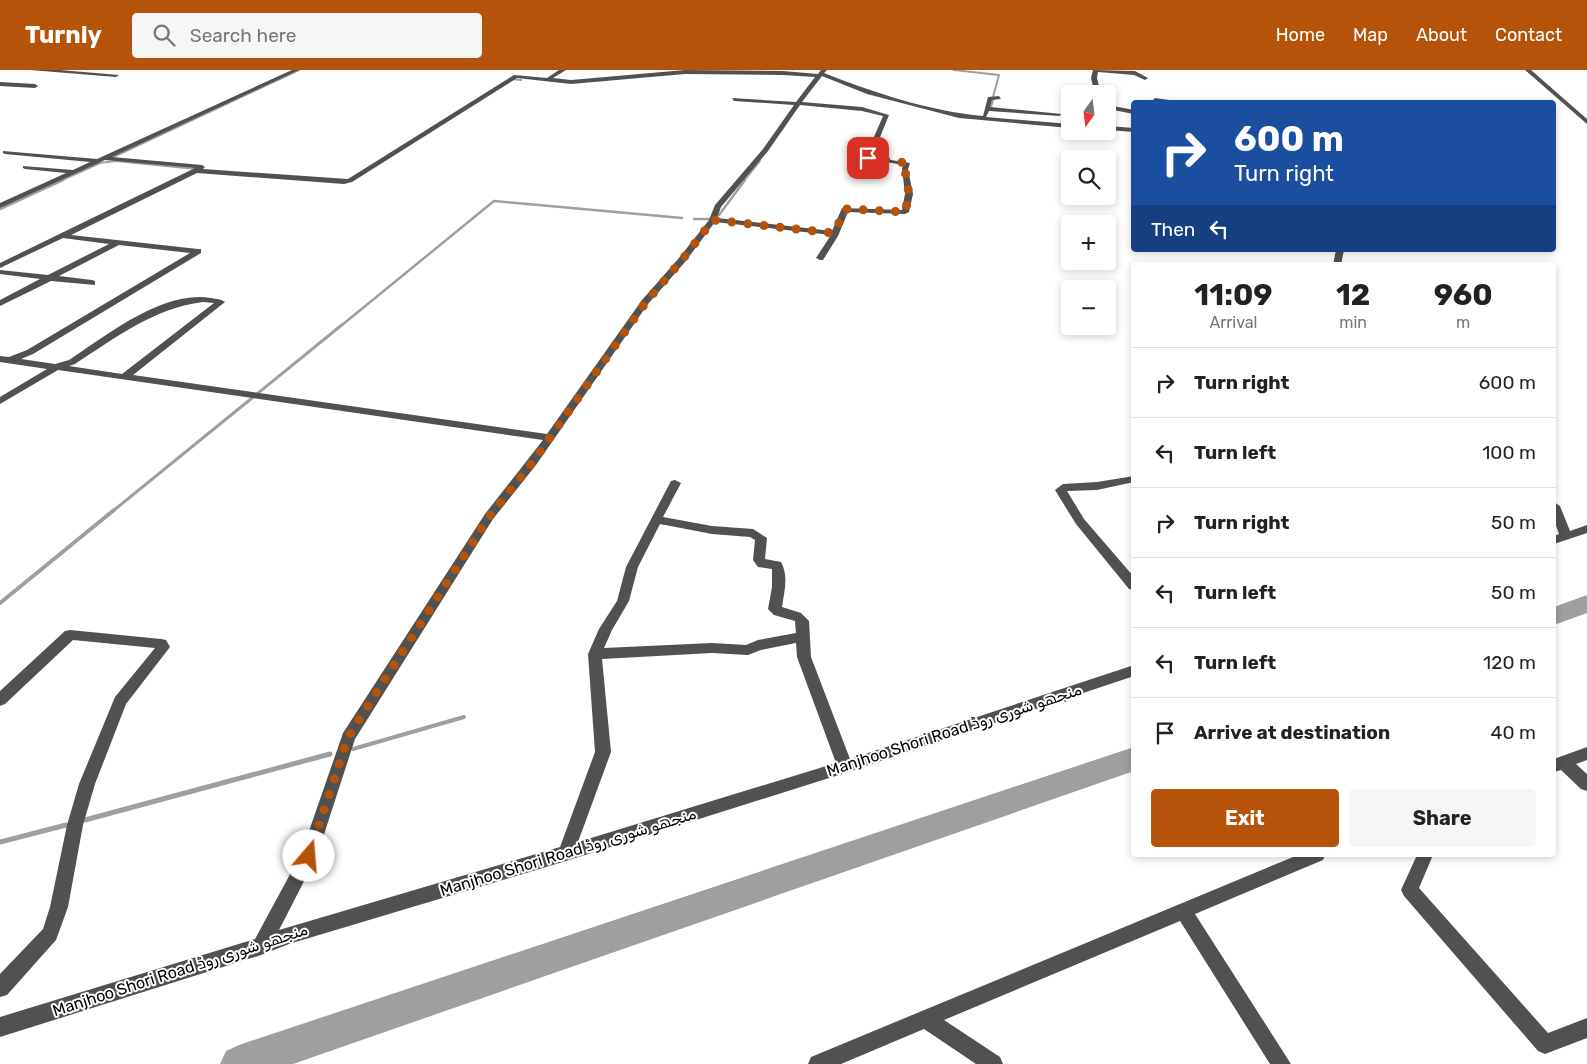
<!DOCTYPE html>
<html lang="en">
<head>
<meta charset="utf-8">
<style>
	:root { --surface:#fff; --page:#f6f6f6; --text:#222; --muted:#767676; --line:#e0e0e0; --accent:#b45309 }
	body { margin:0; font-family:Rubik,Cairo,sans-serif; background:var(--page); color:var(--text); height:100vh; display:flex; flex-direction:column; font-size:19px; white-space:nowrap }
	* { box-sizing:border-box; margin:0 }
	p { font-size:16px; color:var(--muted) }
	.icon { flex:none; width:28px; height:28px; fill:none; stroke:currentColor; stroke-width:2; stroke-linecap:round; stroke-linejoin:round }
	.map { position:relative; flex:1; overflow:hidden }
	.sheet { position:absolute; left:1131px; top:192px; width:425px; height:595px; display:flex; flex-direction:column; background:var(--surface); border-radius:5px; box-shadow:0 2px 8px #0003 }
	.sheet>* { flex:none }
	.hud { position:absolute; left:1131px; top:30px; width:425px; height:152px; border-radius:5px; box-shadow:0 2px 8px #0003; background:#1a4fa0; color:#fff; overflow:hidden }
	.needle { width:32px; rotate:194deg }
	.fabs { position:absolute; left:1061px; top:15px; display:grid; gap:10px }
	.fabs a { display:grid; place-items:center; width:55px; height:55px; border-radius:5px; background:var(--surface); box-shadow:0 2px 8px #0003; font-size:25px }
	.pin { position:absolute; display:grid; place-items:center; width:42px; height:42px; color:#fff; margin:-21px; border-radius:10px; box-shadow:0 2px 8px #0006 }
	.me { position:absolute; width:55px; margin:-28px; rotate:18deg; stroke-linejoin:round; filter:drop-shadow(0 0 4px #0008) }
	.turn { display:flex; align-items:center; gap:18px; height:105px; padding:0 20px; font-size:22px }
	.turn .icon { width:65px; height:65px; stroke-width:2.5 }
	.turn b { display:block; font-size:35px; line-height:42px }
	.then { display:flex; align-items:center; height:48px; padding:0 20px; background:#0003; gap:10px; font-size:19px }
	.eta { display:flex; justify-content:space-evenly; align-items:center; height:85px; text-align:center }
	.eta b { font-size:30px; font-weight:700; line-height:35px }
	.button { display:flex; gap:10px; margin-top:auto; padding:10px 20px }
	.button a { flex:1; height:58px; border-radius:5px; background:var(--accent); color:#fff; font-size:20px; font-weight:700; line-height:58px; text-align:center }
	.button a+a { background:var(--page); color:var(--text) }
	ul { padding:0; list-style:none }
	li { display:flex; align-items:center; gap:15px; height:70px; padding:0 20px; border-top:1px solid var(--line) }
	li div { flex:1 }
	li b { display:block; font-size:19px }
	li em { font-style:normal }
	header { display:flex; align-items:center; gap:30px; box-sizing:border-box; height:70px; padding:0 25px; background:var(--accent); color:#fff }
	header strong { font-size:24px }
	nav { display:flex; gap:28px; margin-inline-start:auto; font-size:18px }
	.search { width:350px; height:45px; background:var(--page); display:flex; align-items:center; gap:12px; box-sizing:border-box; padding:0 18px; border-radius:5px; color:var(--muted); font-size:19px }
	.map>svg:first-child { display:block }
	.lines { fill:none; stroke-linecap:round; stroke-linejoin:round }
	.stream-far4 { stroke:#9f9f9f; stroke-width:2 }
	.stream-far3 { stroke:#9f9f9f; stroke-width:2.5 }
	.stream-far2 { stroke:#9f9f9f; stroke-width:3 }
	.stream-far1 { stroke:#9f9f9f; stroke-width:4 }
	.stream { stroke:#9f9f9f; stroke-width:5 }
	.river { fill:#9f9f9f; fill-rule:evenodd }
	.minor { fill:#515151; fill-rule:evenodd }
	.route { stroke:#b45309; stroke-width:9; stroke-dasharray:0 16.2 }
	.labels { text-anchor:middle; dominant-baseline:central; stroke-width:4; stroke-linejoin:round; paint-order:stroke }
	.near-street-label { font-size:16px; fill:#000; stroke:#fff }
</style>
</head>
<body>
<header>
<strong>Turnly</strong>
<div class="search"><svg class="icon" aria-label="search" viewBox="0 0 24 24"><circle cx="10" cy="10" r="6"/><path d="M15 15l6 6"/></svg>Search here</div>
<nav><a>Home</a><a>Map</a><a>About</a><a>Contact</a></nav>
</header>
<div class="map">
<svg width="1587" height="994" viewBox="0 0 1587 994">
	<rect width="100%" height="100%" fill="#fff"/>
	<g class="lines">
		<g class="stream-far4">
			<polyline points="954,0 999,5 993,27"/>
			<polyline points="511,9 521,10"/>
			<polyline points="991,37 993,30"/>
			<polyline points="109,89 299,0"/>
			<polyline points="99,93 116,91 196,99"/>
			<polyline points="60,111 100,93"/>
			<polyline points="744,111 760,91"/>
		</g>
		<g class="stream-far3">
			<polyline points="0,139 63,110"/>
			<polyline points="719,145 745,110"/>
			<polyline points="694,149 709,149"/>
			<polyline points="342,255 494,131 682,148"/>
		</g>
		<polyline class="stream-far2" points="113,441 343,254"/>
		<g class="stream-far1">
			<polyline points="0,533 114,440"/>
			<polyline points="353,679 464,647"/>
		</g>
		<g class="stream">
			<polyline points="85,750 330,684"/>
			<polyline points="0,772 66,755"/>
		</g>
		<g class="river">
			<polygon points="1587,525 1587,543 1554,555 1554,537"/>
			<polygon points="1134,677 1134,701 293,994 220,994 226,981 239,975"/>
		</g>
		<g class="minor">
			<polygon points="30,0 60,0 119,5 116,7"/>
			<path d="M292,0h7l-187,87 90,8 3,2 -2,2 145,10 166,-104 33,3 12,-8h7l-13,8 18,2 114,-10 98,1 35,3 3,-4h6l-3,3c51,20 105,38 159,43l5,-19 11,-1 2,3 -9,1 -2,7 72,7 -3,2 -70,-5 -3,6 84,7v4l-111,-10 -92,-24 -45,-18 -20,26 60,5 27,8 -17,42 38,6 -2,6 5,25 -4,18 -4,2 -57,-2 -10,24 -15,24h-3l-4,-2 15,-23 -116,-13 -30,40 -37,42 -112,161 -43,54 -138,220 -38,117 -38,74 281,-83 35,-95 -7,-98 11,-25 18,-28 9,-34 45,-86 4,-1 6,3 -18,34 49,9 41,3 14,9 -2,21 16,3c8,14 3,30 1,45l19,6 8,8 2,36 39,102 284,-94v11l-289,97 -279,88 -277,83 -28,11 -261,82v-20l255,-78 46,-85 42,-121 142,-219 58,-74 -485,-70 -58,34v-7l47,-28 -47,-7v-6l9,1 18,-7 163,-97 -71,-8 -60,31 33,4 3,1v4l-44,-4 -51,25v-6l40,-21 -40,-5v-4l48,5 61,-31 -46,-6 -63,30v-5l195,-95 -90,-8 -105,48v-5l66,-30 -41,-4 -2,-1v-2l50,4 17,-8 -85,-8 -2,-1v-2l94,8zM685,4l98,1 32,2 -19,25 -64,-4 2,3 60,4 -31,44 -48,56 -6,15 -30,38 -37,42 -95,134 -414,-59 92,-73c-4,-3 -9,-3 -14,-4 -48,-8 -104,37 -142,62l-14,4 -34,-5 12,-5 168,-101v-4h-3l-127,-14 126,-62 147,11 8,-2 165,-104 54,6zM800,35l62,6 21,5 -18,42 38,7 -1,4 3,25 -3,16 -60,-2 -10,23 -115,-13 4,-11 47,-56zM203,232l11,1 -92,71 -53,-8 6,-2c40,-26 79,-56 128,-62zM660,454l52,10 38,3 5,3 -2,20 5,7 14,2v18l-4,22 6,6 21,6 1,12 -38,7 -12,5 -34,-2 -108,5 8,-18 17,-29 9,-34zM796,573l1,14 39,106 -258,79 33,-90 -9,-93 110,-6 36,2 13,-5z"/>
			<polygon points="1093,0 1135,1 1148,8 1145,10 1134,5 1098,2 1097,8 1101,24 1095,24 1091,8"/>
			<polygon points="1525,0 1531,0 1587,49 1587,54"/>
			<polygon points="0,12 35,14 38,16 35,18 0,16"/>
			<polygon points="1155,28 1176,31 1151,32"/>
			<polygon points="1108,35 1134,40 1134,44 1108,39"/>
			<polygon points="1108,56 1134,58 1134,62 1108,60"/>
			<polygon points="1336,180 1344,180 1341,195 1333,195"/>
			<polygon points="1134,406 1134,412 1097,420 1067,421 1084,449 1134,507 1134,520 1129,519 1076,454 1055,420 1063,414 1097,412"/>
			<polygon points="1554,432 1560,436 1570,461 1587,455 1587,463 1554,474 1554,466 1559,464 1554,450"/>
			<polygon points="70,560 161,569 166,570 170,577 126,634 95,714 83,755 68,837 56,870 7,925 0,927 0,904 43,859 50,837 67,755 79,714 115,627 155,578 73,570 5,634 0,636 0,621 65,561"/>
			<polygon points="1587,677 1587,690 1576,694 1587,704 1587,721 1581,719 1561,700 1554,702 1554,689"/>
			<polygon points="1298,785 1325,785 1323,790 1195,844 1291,994 1270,994 1180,851 944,950 1000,987 1003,994 976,994 924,959 841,994 808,994 811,987"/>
			<polygon points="1417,785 1433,785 1419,818 1548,963 1587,948 1587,968 1545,984 1538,981 1404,826 1401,820"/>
		</g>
	</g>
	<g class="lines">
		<polyline class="route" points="309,786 348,667 489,447 532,393 646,232 682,190 713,150 833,163 847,139 905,142 909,124 905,100 907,93 868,88"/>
	</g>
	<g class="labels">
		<g class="near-street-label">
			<text transform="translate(954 660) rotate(-18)">Manjhoo Shori Road منجھو شوری روڈ</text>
			<text transform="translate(568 782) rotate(-17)">Manjhoo Shori Road منجھو شوری روڈ</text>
			<text transform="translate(180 900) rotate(-18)">Manjhoo Shori Road منجھو شوری روڈ</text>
		</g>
	</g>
</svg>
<div class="fabs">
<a><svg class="needle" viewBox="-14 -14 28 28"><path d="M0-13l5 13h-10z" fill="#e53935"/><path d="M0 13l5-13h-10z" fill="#767676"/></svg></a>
<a><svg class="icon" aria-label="search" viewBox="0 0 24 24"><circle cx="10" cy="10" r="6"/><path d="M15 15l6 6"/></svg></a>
<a>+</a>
<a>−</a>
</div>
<div class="pin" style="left:868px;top:88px;background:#d93025"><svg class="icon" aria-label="arrive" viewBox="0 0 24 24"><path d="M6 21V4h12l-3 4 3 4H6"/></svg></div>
<svg class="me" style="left:309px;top:786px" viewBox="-20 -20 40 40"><circle r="19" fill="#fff"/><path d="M0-13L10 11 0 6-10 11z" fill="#b45309"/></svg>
<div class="hud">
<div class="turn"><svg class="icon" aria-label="right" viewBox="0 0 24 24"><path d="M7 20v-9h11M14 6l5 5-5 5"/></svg><div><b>600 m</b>Turn right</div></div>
<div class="then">Then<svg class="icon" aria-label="left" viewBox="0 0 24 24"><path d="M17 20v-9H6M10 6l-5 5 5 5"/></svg></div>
</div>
<section class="sheet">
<div class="eta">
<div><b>11:09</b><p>Arrival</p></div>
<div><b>12</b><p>min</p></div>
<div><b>960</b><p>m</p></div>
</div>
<ul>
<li><svg class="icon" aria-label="right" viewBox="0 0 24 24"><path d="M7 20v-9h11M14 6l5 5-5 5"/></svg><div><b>Turn right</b></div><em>600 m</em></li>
<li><svg class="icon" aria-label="left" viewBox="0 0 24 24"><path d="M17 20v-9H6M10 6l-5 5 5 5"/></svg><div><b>Turn left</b></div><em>100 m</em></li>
<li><svg class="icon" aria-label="right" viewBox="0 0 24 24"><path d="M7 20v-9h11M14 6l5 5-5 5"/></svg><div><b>Turn right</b></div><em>50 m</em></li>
<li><svg class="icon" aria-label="left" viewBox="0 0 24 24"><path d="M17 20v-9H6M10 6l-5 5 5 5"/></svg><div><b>Turn left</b></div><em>50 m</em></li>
<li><svg class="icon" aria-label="left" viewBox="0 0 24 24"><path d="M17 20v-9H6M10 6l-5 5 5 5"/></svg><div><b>Turn left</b></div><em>120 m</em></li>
<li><svg class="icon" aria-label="arrive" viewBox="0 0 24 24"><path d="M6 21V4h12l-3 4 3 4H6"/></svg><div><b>Arrive at destination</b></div><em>40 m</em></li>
</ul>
<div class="button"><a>Exit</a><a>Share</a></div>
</section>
</div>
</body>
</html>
